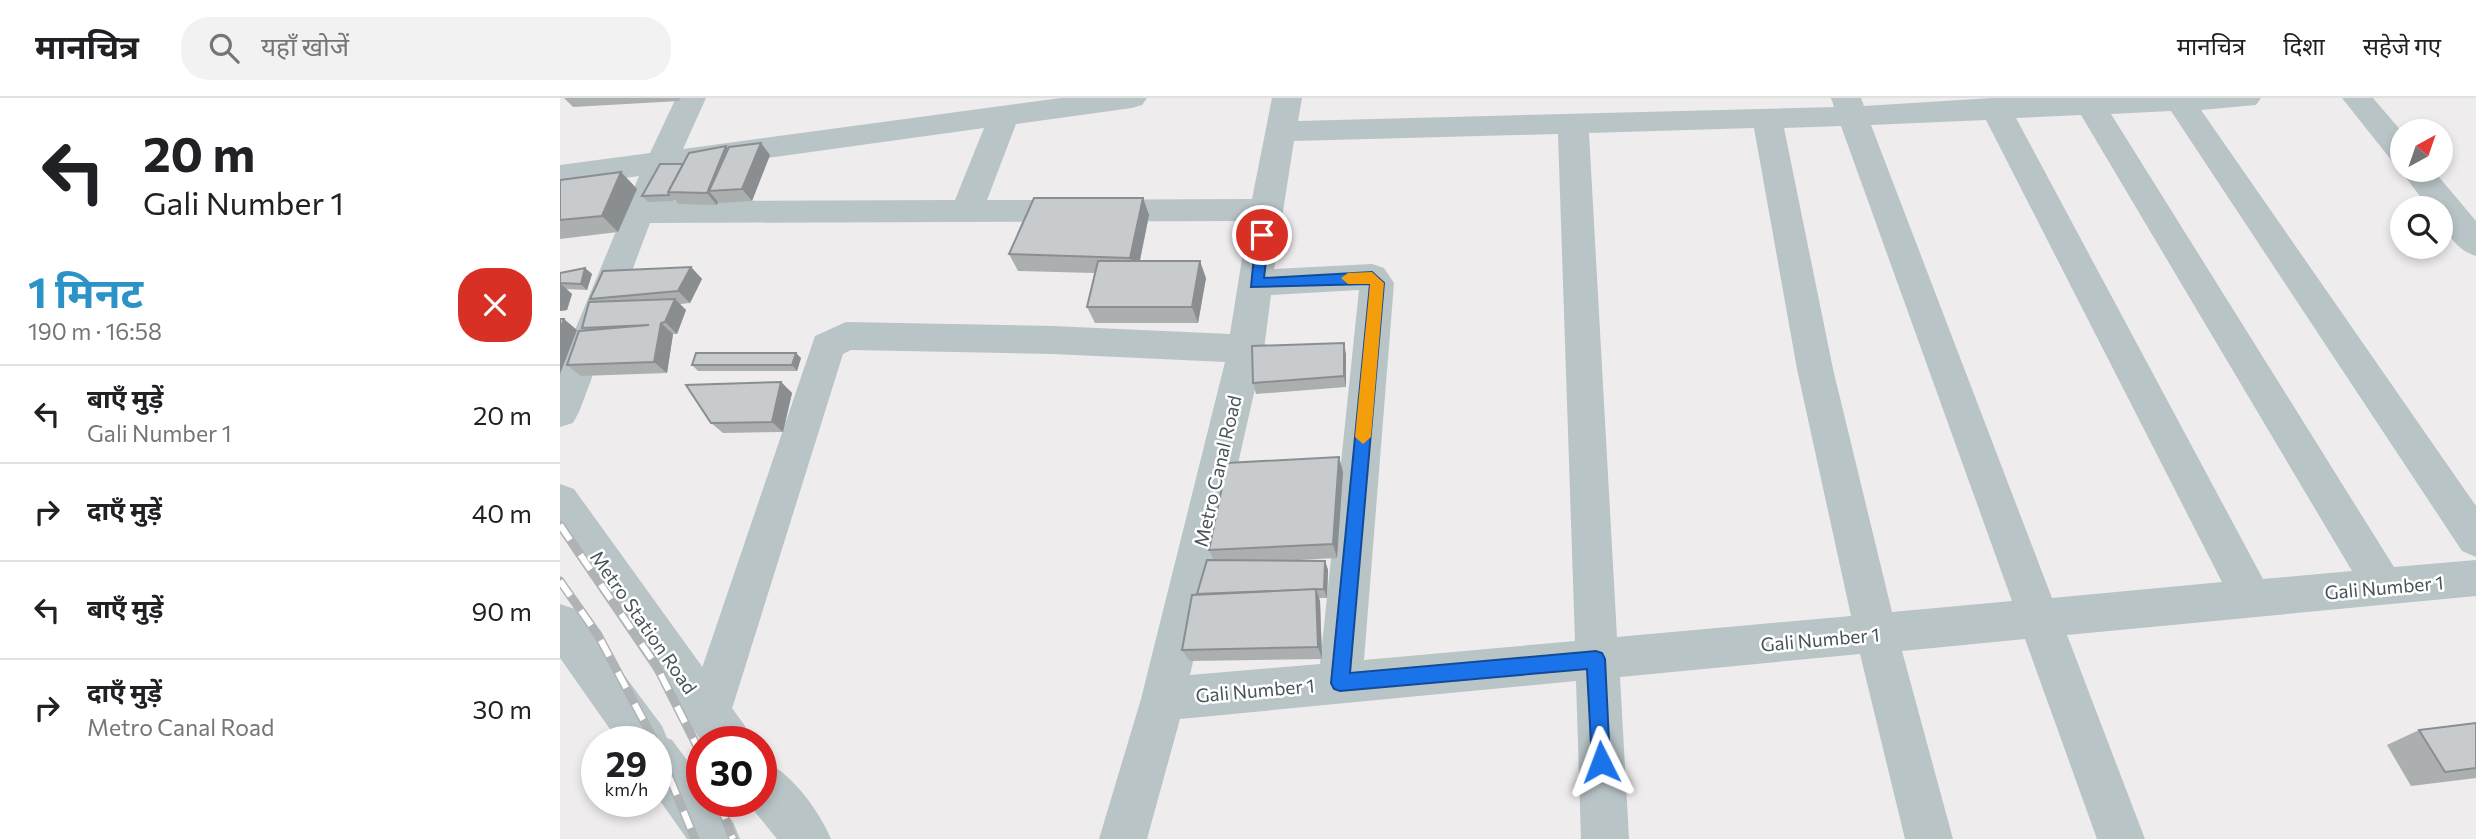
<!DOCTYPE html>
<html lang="hi">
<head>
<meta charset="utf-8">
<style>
	:root { --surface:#fff; --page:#f2f2f2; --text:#202124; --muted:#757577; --line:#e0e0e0; --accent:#2c93c8 }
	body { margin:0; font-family:Commissioner,"Noto Sans Devanagari",sans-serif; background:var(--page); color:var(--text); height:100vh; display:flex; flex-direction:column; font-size:26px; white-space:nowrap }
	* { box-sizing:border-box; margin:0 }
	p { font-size:23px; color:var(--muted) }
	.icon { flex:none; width:38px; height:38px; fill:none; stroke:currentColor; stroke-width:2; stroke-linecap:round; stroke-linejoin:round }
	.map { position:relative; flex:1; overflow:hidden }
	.details { display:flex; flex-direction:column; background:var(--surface); width:560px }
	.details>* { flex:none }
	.guide { background:#fff; color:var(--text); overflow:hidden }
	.needle { width:46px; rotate:40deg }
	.controls { position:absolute; left:1830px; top:21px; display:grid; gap:14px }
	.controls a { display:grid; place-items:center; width:63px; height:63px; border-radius:50%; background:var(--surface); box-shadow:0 4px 10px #0003; font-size:35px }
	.speed { position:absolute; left:21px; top:628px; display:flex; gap:14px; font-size:35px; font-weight:700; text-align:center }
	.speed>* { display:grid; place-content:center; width:91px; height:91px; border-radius:50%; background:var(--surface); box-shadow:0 4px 10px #0003; line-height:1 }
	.speed small { font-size:18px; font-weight:400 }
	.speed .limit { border:10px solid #d22; background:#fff; color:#111 }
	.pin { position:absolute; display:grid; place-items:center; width:60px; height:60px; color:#fff; margin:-30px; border:4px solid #fff; border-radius:50%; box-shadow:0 2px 7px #0007 }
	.me { position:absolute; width:77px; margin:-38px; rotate:357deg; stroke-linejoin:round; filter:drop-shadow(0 0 5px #0008) }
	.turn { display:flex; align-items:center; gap:24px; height:147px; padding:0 28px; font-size:32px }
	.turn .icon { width:91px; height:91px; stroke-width:2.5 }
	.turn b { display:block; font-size:49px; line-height:60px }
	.round { display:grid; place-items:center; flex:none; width:74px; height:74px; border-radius:28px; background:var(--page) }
	.summary { display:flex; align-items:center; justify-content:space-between; height:119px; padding:0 28px }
	h1 { font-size:42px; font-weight:700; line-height:52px; color:var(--accent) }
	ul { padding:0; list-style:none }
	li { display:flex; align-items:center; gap:21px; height:98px; padding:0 28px; border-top:2px solid var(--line) }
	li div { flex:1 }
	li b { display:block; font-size:26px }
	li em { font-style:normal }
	header { display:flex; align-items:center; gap:42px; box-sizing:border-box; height:98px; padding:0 35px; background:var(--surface); border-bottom:2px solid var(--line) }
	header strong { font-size:33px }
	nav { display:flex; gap:38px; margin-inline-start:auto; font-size:24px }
	.search { width:490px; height:63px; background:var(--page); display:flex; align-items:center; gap:18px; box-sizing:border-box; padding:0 24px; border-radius:28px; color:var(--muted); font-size:26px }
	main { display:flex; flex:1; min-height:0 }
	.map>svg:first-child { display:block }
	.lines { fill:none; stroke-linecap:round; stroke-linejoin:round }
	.minor { fill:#b9c4c7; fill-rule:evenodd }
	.tertiary { fill:#b9c4c7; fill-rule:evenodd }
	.rail-casing { stroke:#afb3b6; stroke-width:9 }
	.rail { stroke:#fff; stroke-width:6; stroke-dasharray:18; stroke-linecap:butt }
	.wall { fill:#abafb0 }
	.shaded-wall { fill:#8b8e90 }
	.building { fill:#c7cbcd; stroke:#8b8e90; stroke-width:2 }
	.route { fill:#1a73e8; stroke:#114b97; stroke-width:2 }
	.slow { fill:#f59e0b }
	.labels { text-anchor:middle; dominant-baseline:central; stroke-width:5; stroke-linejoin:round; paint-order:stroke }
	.street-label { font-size:19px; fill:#475357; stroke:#fff }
</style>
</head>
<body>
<header>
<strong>मानचित्र</strong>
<div class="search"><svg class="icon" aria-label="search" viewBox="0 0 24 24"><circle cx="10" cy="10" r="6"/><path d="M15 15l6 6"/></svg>यहाँ खोजें</div>
<nav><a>मानचित्र</a><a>दिशा</a><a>सहेजे गए</a></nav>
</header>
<main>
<section class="details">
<div class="guide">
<div class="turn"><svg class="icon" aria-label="left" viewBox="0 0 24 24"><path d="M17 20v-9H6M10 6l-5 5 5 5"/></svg><div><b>20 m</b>Gali Number 1</div></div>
</div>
<div class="summary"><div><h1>1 मिनट</h1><p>190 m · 16:58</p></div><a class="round" style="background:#d93025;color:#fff"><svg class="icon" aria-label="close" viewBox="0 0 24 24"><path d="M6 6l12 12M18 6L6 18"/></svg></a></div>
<ul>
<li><svg class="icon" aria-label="left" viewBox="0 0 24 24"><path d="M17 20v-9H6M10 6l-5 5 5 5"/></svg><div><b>बाएँ मुड़ें</b><p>Gali Number 1</p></div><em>20 m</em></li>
<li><svg class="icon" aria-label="right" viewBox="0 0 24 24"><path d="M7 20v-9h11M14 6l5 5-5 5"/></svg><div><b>दाएँ मुड़ें</b></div><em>40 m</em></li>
<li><svg class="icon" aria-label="left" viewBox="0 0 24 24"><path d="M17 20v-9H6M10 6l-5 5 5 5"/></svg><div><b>बाएँ मुड़ें</b></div><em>90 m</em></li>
<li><svg class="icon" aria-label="right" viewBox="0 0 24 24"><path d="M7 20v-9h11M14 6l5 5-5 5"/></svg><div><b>दाएँ मुड़ें</b><p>Metro Canal Road</p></div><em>30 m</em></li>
</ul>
</section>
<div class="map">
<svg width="1916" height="741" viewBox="0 0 1916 741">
	<rect width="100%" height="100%" fill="#efeced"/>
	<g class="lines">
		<g class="minor">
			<path d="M116,0h30l-23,51 378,-51h86l-5,7 -10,3 -116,16 -29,76 265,-1 20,-101h30l-4,23 536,-14 -3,-9h30l3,8 128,-8h269l-5,7 -55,5 275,396v51l-14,-6 -291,-440 -60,3 283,453 82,-7v36l-409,39 78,204h-48l-72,-200 -123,12 51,188h-48l-45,-185 -240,23 9,162h-48l-5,-158 -396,38 -33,120h-48l42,-140 84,-337 -172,-8 -202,-4 -8,4 -113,361 -6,15 -16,6 -16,-6 -6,-15 129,-379 31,-14 207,4 177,8 18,-113 -598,2 -71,189 -6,11 -13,4v-61l79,-190 -79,11v-22l90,-12zM1521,17l271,456 -89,8 -247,-461zM1426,22l236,462 -170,16 -181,-473zM1281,28l171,475 -120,11 -59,-243 -49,-241zM424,30l-29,72 -296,1 14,-30zM1194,30l43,241 54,247 -234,21 -28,-504zM998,36l17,507 -211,19 30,-377 -10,-15 -12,-4 -98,5 20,-128zM799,192l-39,374 -130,11 74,-326 7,-54z"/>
			<polygon points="1782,0 1813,0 1843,35 1843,66 1832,63"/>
			<path d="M1843,68v4h30l43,51v35c-20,-6 -35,-27 -35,-48h-12l-29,-38z"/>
		</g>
		<g class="tertiary">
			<polygon points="0,386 14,391 185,628 192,644 142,644 0,435"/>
			<polygon points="0,506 15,511 102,628 107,640 112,642 142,682 142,704 157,704 173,724 180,741 127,741 96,697 96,644 59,644 0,560"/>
			<path d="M201,661c29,12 58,51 70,80h-54l-30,-37h14z"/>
		</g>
		<defs>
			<g id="rail">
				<polyline points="0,427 96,567 142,658"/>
				<polyline points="0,483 38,537 95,644"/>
				<polyline points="96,647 135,741"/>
				<polyline points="159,704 173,741"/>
			</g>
		</defs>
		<use href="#rail" class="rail-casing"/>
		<use href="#rail" class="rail"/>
	</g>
	<g class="wall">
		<polygon points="4,0 121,0 119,3 13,9"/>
		<polygon points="166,48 168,51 210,57 192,103 160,105 158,104 157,107 118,106 115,102 114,103 88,104 82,98 123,66"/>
		<polygon points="61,74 77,91 58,134 0,141 0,82"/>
		<polygon points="583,100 589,117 580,163 646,180 638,225 535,225 527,209 535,175 458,173 449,156"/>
		<polygon points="131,169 142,181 130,205 120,206 126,212 117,236 113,236 107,275 21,278 7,267 25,232 22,230 33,204 30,201"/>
		<polygon points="25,170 32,176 27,192 6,191 12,196 7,212 0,213 0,175"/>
		<polygon points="786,256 786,289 696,296 693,285"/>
		<polygon points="241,260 237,273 138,273 132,267"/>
		<polygon points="221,284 232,295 223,334 163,335 151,325"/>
		<polygon points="783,374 777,460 720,463 765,463 768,472 767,500 759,500 760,503 762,561 630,563 622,552 654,462 649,452"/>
		<polygon points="1916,625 1916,680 1851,688 1827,647 1859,632"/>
	</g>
	<g class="shaded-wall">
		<polygon points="201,45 210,57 192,103 182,91"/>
		<polygon points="166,48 176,61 149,93 158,104 157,107 147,95"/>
		<polygon points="61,74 77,91 58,134 42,118"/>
		<polygon points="583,100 589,117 577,176 570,160"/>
		<polygon points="640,163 646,180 638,225 632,209"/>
		<polygon points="131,169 142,181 130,205 118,193"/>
		<polygon points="25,170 32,176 27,192 21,186"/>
		<polygon points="0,185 12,196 7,212 0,213"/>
		<polygon points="115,201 126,212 117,236 105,224"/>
		<polygon points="4,221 17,232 0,276 0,231"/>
		<polygon points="101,225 113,236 107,275 94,264"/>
		<polygon points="784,245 786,256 786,289 784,278"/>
		<polygon points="236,255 241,260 237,273 232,267"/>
		<polygon points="221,284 232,295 223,334 212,324"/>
		<polygon points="779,359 783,374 777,460 773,446"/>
		<polygon points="765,463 768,472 767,500 764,491"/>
		<polygon points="756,491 760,503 762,561 758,549"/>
	</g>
	<g class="building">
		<polygon points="201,45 182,91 149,93 169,49"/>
		<polygon points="166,48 147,95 108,94 129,55"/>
		<polygon points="100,66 123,66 108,94 109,97 82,98"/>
		<polygon points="61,74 42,118 0,122 0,82"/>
		<polygon points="474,100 583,100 570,160 449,156"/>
		<polygon points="538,163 640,163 632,209 527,209"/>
		<polygon points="131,169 118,193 30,201 43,173"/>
		<polygon points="25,170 21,186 0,185 0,175"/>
		<polygon points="115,201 105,224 101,225 94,264 7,267 19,233 89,227 22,230 29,204"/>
		<polygon points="0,221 4,221 0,231"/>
		<polygon points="784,245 784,278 693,285 692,248"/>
		<polygon points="136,255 236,255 232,267 132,267"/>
		<polygon points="221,284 212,324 151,325 126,287"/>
		<polygon points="779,359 773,446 649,452 667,365"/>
		<polygon points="647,462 765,463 764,491 637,496"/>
		<polygon points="756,491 758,549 622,552 632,497"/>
		<polygon points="1916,625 1916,670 1885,674 1859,632"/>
	</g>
	<polygon class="route" points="702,132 709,137 704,180 812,174 824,185 790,575 1036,553 1042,555 1045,561 1050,664 1048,671 1041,673 1034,671 1032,664 1027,571 780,593 774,591 771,585 810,186 691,189 696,137"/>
	<polygon class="slow" points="812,174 824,185 811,339 803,346 795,339 810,186 788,186 781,180 788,175"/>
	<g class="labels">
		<g class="street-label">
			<text transform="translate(657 373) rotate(-77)">Metro Canal Road</text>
			<text transform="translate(1824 489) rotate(-5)">Gali Number 1</text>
			<text transform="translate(84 524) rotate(55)">Metro Station Road</text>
			<text transform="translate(1260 541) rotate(-5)">Gali Number 1</text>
			<text transform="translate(695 592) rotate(-5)">Gali Number 1</text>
		</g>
	</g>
</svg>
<div class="controls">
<a><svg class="needle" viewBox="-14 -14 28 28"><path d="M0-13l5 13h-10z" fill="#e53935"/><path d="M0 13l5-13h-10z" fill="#757577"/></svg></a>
<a><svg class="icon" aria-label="search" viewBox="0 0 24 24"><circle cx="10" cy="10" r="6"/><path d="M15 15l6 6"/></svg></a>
</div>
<div class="speed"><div>29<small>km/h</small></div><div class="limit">30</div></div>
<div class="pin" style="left:702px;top:137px;background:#d93025"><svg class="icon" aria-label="arrive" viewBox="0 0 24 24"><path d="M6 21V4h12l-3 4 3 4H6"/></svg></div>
<svg class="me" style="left:1041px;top:664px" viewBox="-20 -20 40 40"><path d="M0-17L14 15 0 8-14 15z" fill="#1a73e8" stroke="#fff" stroke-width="4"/></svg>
</div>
</main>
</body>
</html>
